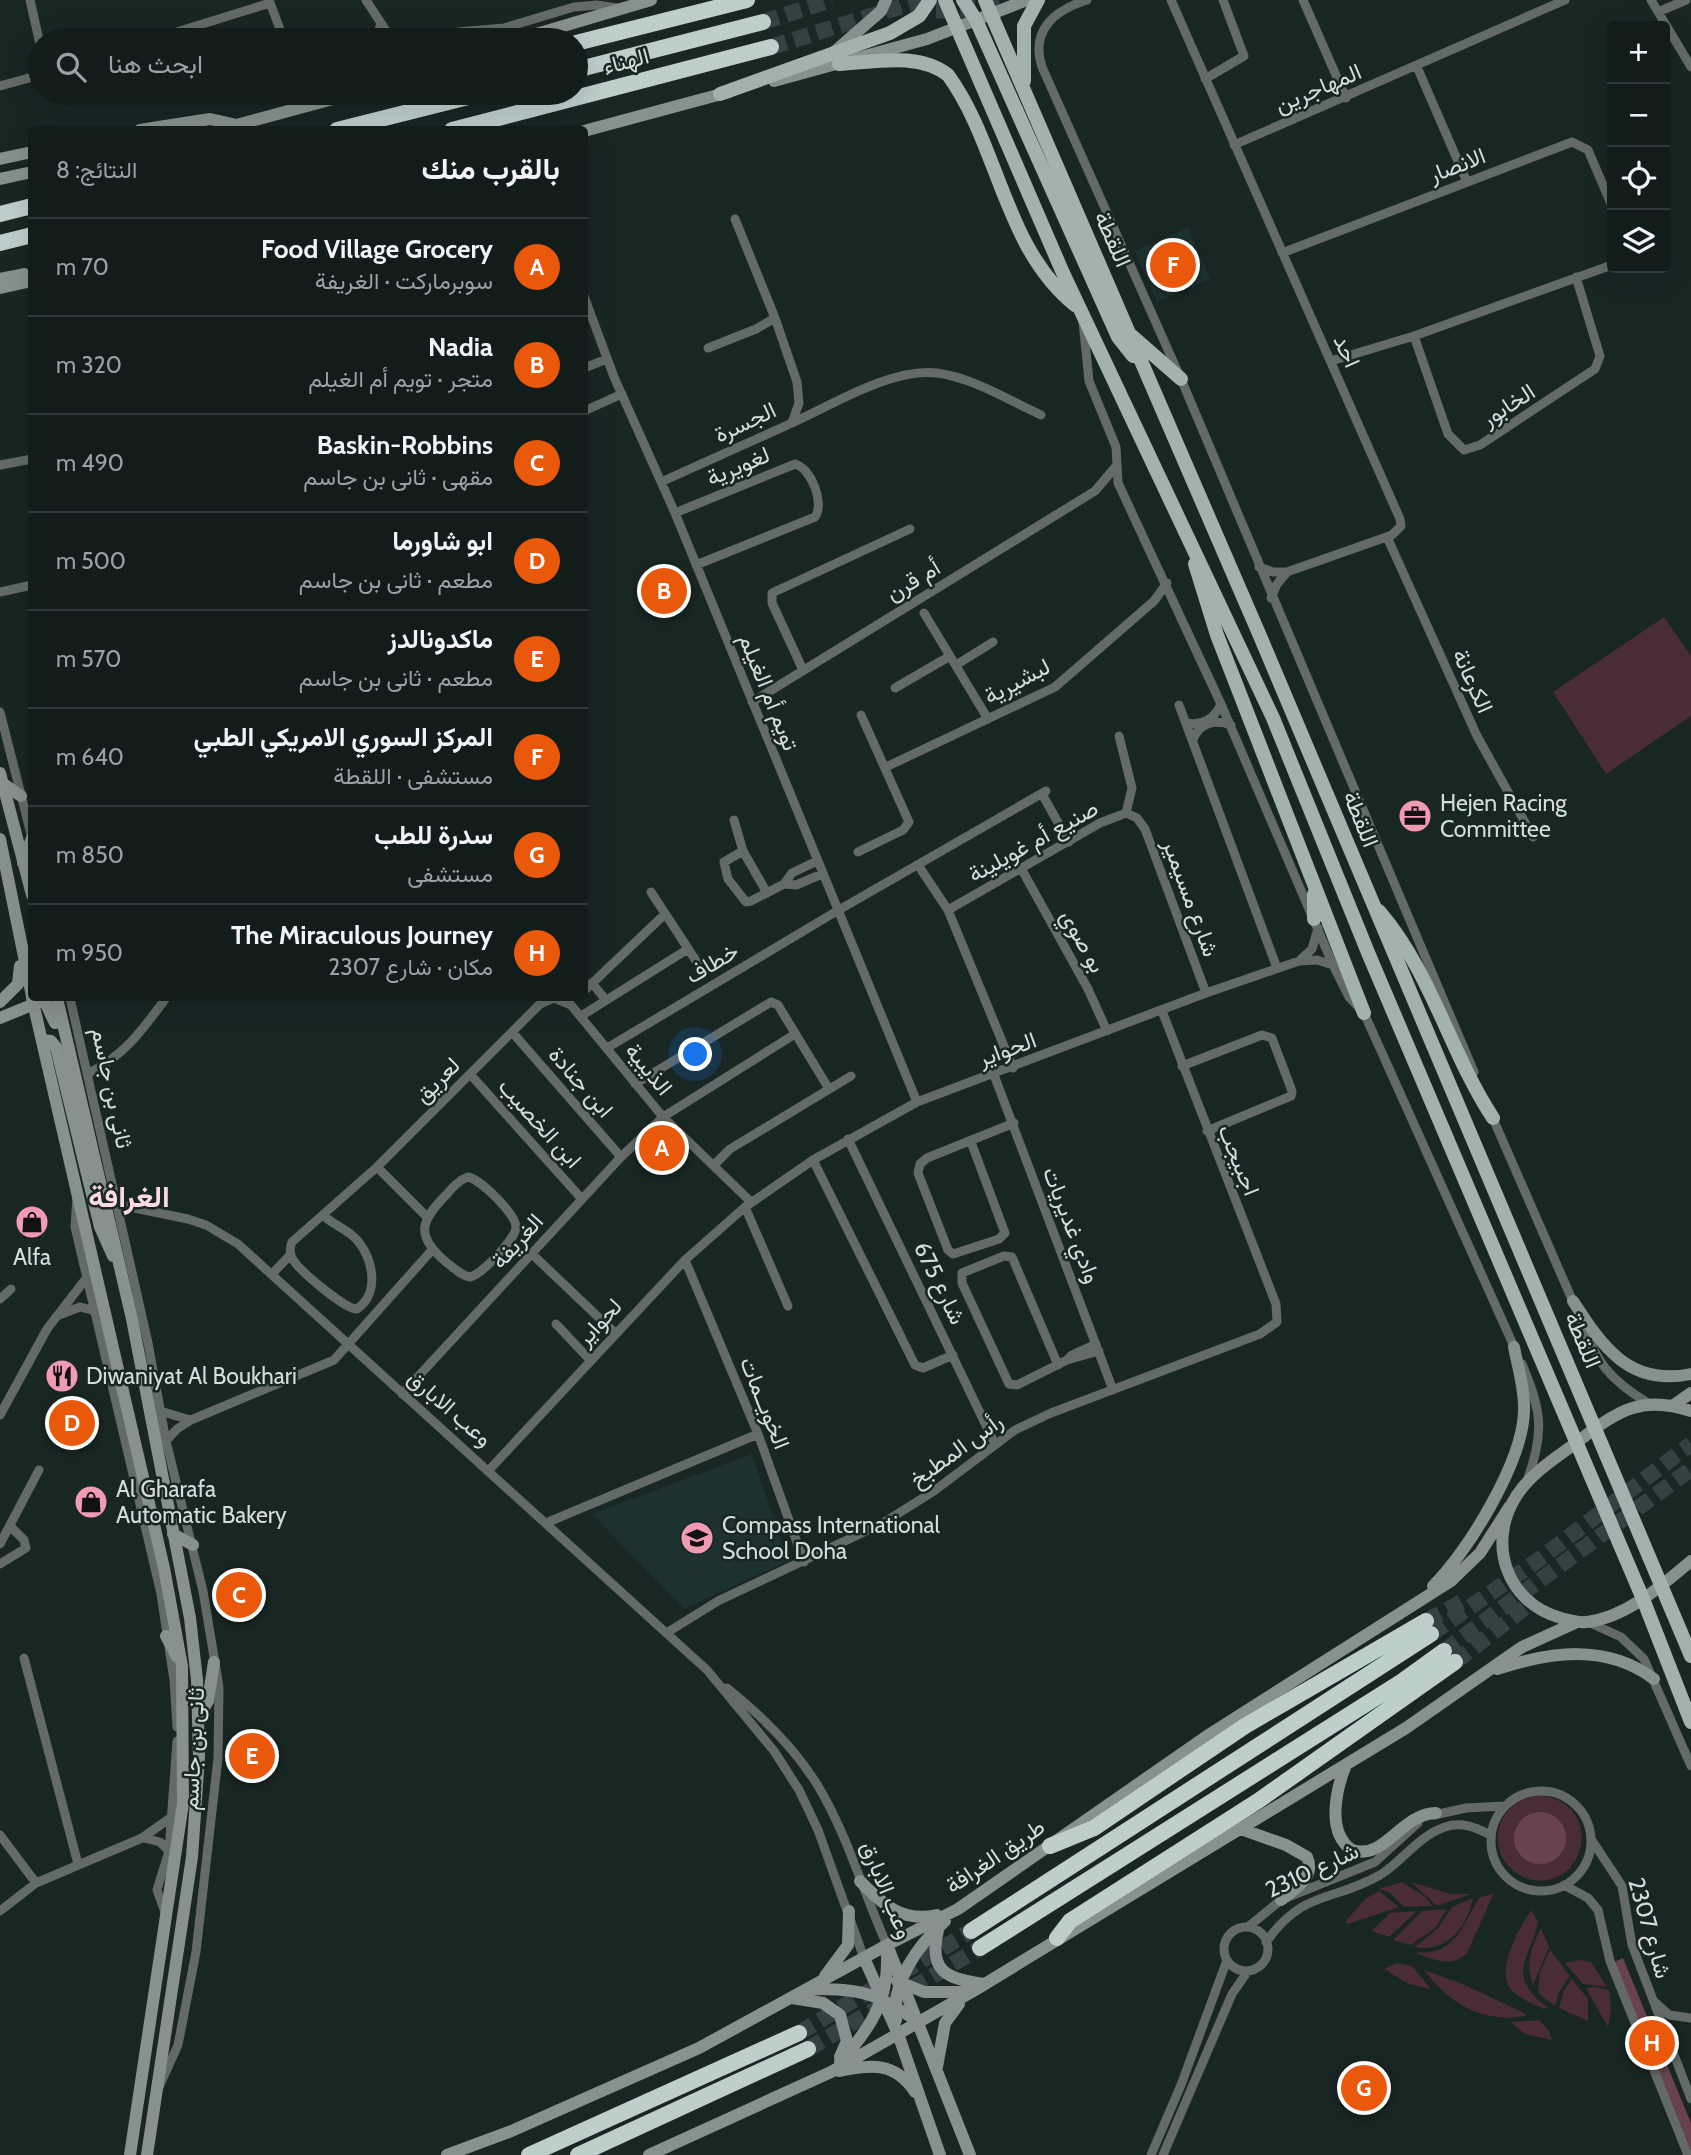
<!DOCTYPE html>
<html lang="ar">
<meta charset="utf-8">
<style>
body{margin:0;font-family:Cabin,Vazirmatn,sans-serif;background:#1b2524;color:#f1f3f6;direction:rtl}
.controls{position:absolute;right:21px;top:21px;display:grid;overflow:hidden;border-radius:7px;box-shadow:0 7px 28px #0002}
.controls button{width:63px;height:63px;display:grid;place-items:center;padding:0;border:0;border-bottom:2px solid #313a3a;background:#121c1b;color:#f1f3f6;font:35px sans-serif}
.you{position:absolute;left:696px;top:1055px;width:24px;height:24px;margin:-18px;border:5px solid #fff;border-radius:50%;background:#1a73e8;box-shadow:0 0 0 10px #1a73e833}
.badge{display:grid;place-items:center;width:46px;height:46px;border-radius:50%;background:#ea580c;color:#fff;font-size:23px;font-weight:700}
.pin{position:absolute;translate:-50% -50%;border:4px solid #fff;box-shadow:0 2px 7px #0006}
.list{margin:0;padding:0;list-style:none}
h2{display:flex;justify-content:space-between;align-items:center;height:91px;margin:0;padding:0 28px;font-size:30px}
h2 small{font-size:23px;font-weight:400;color:#9ca1a3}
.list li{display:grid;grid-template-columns:46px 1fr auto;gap:21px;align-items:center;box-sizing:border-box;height:98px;padding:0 28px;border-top:2px solid #313a3a}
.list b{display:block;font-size:26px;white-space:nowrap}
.list p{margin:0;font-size:23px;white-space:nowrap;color:#9ca1a3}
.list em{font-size:23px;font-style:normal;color:#9ca1a3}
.icon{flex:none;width:38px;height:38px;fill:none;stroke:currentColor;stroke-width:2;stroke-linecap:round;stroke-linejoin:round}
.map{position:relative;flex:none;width:1691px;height:2155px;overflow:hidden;direction:ltr}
.search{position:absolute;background:#121c1b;box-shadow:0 7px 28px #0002;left:28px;top:28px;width:560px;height:77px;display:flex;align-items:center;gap:18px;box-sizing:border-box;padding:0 24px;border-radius:38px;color:#9ca1a3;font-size:26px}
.panel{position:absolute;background:#121c1b;box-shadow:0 7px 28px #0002;left:28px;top:126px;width:560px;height:875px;border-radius:7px;direction:rtl}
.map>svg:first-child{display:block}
.built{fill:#1d3230}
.green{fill:#492c34;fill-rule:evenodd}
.water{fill:#68434e}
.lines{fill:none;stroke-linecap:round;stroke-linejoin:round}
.highway-tunnel{stroke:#344140;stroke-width:16;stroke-dasharray:16 8;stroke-linecap:butt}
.street{stroke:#636a68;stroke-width:9}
.secondary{stroke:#879290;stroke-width:12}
.primary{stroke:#a3b2af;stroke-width:14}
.highway{stroke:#bdcecb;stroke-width:16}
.labels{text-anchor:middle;stroke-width:5;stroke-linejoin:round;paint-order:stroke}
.street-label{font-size:23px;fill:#d5dddc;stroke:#182624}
.poi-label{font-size:23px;fill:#d5dddc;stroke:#182624;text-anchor:start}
.district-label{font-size:30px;font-weight:bold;fill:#fddae3;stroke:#182624}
</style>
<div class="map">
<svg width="1691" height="2155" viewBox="0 0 1691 2155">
<rect width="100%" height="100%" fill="#182624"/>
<path class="built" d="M1188,228L1210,279L1157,302L1135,251Z
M752,1454L788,1561L684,1609L592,1514Z"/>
<path class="green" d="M1664,617L1691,656V716L1606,774L1553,692Z
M1536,1795C1607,1799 1588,1894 1528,1879C1517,1875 1506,1866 1501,1855C1490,1825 1508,1802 1536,1795ZM1535,1812L1550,1814L1565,1830L1539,1864L1519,1854L1514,1840L1517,1825Z
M1402,1882L1426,1897L1432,1906L1404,1907L1389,1892L1379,1889Z
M1411,1882L1451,1894H1471L1437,1906Z
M1379,1891L1399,1907L1348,1924L1345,1922L1365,1899Z
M1494,1893L1467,1953C1452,1968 1435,1960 1418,1954L1417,1952C1455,1956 1463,1925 1479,1898Z
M1473,1898C1468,1926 1446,1954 1415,1947L1438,1928L1452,1907Z
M1447,1909L1435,1928L1411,1945L1393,1940L1422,1911Z
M1531,1910L1538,1921C1532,1958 1503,1974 1548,2008L1543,2009C1533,2004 1517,1998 1510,1988C1496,1967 1520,1928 1531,1910Z
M1417,1911L1389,1937L1372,1931L1390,1913Z
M1541,1928L1549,1947L1533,1985C1525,1963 1531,1948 1541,1928Z
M1550,1950L1570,1976L1559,1992L1555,2006L1538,1993L1540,1972Z
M1580,1960L1591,1962L1607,1987L1583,1984L1565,1963Z
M1397,1963L1412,1966L1431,1989L1409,1984L1384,1969Z
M1424,1970L1465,1985L1528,2015C1485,2025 1449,2004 1424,1970Z
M1572,1979L1588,1999V2021L1559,2008L1564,1990Z
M1595,1987L1609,1990L1611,2010L1608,2027L1586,1988Z
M1539,2020L1549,2031L1552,2040L1525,2034L1510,2022Z"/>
<path class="water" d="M1514 1838a26 26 0 1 1 52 0a26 26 0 1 1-52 0Z
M1623,1958L1691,2123V2150L1614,1962Z"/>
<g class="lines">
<path class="highway-tunnel" d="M912,9L951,11L1001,5
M763,22L832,0
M771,47L922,0
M1426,1621L1464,1601
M1431,1634L1537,1561L1691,1444
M1444,1651L1691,1469
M1455,1662L1532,1602
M901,1973L971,1931
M799,2033L876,1987
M808,2049L980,1948"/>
<path class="street" d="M30,0L40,44
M269,0L284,40
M366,0L392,40
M1087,0C1055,10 1030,30 1042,67L1181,379L1474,1072
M1171,0L1400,519L1401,526L1392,535L1287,572H1273L1259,567
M1303,0L1346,98
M1651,0L1691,67
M1658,12L1686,0
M151,40L270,3
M377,40L380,26
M428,40L458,32L504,28L574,7L597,5L617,8
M1417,67L1467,182
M1205,79L1244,56L1223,0
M0,86L40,75
M1234,145L1565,0
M1282,253L1572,142L1588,150L1612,206
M584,296L614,377L675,513L917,1102
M1083,322L1089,381L1116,447L1118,483L1221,704L1333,965L1349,997L1364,1013L1516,1351
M1414,336L1448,434L1464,450L1480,445L1595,369L1600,356L1576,277
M708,348L756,329L775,318
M1331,361L1414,336L1612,265
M584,368L607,359
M584,411L622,394
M792,423C832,405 893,367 937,373C974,378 1008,400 1041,415
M0,465L32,459
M661,482L792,423L799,403L797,382L775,318L735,219
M675,513L795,464C811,468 825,503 815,517L696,565
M1387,537L1477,736L1533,837
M0,592L32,585
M1271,598L1277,584L1287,572
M924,613L988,719
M956,665L993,642
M803,670L772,603V593L910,529
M895,688L950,656
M752,702L1095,491L1117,465
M1179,705L1277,968
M0,712L32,838
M1187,723C1203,726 1215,718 1221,704
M1119,736L1132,788L1126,813
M1193,740C1199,723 1215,719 1231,725
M886,767L1055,687L1154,601L1167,583
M1042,794L1069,842
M734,820L743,851
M858,852L903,830L909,822L861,715
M918,865L948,910L1013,1068
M1022,870L1088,989L1107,1031
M784,884L792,873L817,861
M651,892L702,970
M767,893L743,851L724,862L728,879L746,902L751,901L784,884L796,885L822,874
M948,910L1100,823L1126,813L1137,818L1145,829L1206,993
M1300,960L1312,949L1318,928
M592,983L605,999
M584,991L665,914
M70,998L148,1343L166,1441L203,1591L219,1687L218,1758L196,1952L178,2045L159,2087
M581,1016L688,949
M512,1032L621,1157
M607,1048L837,911L1046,791
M1182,1066L1262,1035L1272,1038L1292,1091L1291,1096L1207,1131
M89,1073C125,1055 143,1029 166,998
M470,1074L581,1198
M994,1075L1113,1390
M635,1084L771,1002L778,1005L829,1089
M1491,1114L1574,1304
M848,1139L995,1444
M971,1142L1005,1233L999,1239L953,1254L948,1250L918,1173L920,1164L927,1158L1014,1123
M813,1160L915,1365L923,1368L953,1355
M714,1165L730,1149L851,1076
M377,1167L427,1217
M468,1177C480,1179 516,1214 516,1227C516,1239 481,1275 470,1277C460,1275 454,1268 446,1262C415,1236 420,1221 447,1194C453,1187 459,1180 468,1177Z
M77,1196L75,1227L161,1594L174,1680L177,1727
M115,1204L188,1219L206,1225L238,1244L707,1670L774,1751L799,1790L818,1830L864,1958
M745,1207L788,1306
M323,1215C332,1224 344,1228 354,1237C373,1255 381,1293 357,1309C346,1310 298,1270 292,1258C289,1252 290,1247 292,1242L377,1167L540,1004L554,998L571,1005L663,1117L751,1202
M532,1254L615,1333
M685,1260L758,1434L804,1562
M272,1274L290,1255
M0,1299L11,1289
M59,1315L80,1307L96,1311
M1580,1320C1598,1363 1608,1379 1648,1403
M556,1324L590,1360
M1067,1360L1072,1355L1096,1344
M1522,1364C1541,1410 1545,1430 1528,1478
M1058,1365L1012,1257L1004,1256L962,1273V1283L1009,1384L1017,1385L1067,1360L1099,1351
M402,1394L621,1157L663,1117L795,1034
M160,1411L190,1420
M0,1415L47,1329L88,1276
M166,1441L177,1429L191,1420L334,1360L432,1250
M489,1470L685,1260L745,1207L813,1160L917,1102L1206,993L1299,961L1317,960L1333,965
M546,1523L758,1434
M0,1544L39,1470
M0,1564L26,1548L24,1540L10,1526
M1588,1622L1621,1637L1644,1659L1691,1766
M668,1632L718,1601L883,1523L934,1491L1015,1430L1051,1413L1260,1334L1277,1322L1276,1304L1162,1011
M24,1658L78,1864
M727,1688C762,1716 795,1748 818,1786C848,1836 863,1892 887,1945
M1491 1841a50 50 0 1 1 100 0a50 50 0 1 1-100 0Z
M1434,1815L1466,1808L1504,1806
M0,1835L36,1883
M144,1838L160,1842L169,1851
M1591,1839L1622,1886L1632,1945L1691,2099
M1564,1885L1588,1898L1598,1910L1610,1961L1688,2155
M0,1911L36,1883L142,1838L173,1816
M166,1915L157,1890L169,1851L177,1741
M1248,1927L1281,1900L1375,1862L1418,1823
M1224 1949a22 22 0 1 1 44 0a22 22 0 1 1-44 0Z
M1266,1942C1304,1889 1331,1903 1380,1875C1403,1861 1418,1836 1445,1827C1462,1821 1476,1828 1491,1835
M1656,2003L1669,2015L1691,2018
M1151,2155L1181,2085L1227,1960
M1163,2155L1232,1994L1248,1971"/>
<path class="secondary" d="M516,40L651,0
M833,53L881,11L886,0
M774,81L927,39L1027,0
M140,130L210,119L237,125
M218,130L355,93
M584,131L729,92
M0,159L32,152
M0,179L32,172
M0,279L24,274
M0,288L32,281
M0,773L32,895
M2,783L21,796
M0,839L32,996
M23,863L32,838
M32,998L164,1568L182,1666L183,1803L130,2155
M43,998L55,1023
M57,998L132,1319L190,1618L197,1680L199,1756L192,1857L147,2155
M0,1002L18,984L20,966
M0,1018L39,1002
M42,1040L51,1041L56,1047L100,1227L113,1256
M1573,1301C1602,1346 1629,1387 1691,1374
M1674,1405L1691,1393
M1691,1411C1644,1395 1617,1410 1580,1440C1559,1456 1532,1472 1517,1495C1486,1542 1506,1603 1561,1618C1569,1620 1578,1623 1587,1622C1627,1617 1661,1586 1691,1561
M173,1534L193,1545
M1433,1586C1468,1552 1523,1461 1524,1411C1525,1390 1518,1368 1514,1347
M166,1636L177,1657
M1497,1669C1550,1652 1606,1643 1654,1679
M199,1716L208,1701L214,1662
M1346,1765C1336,1789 1326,1833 1352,1850C1385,1861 1400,1814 1436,1813
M1241,1829L1286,1845L1307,1857C1316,1878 1295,1888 1281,1900
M860,1881C883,1905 903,1923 937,1915
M938,1930C928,1972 947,1979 984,1984
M887,1945L970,2155
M864,1958L898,2034L940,2155
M825,1976L848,1945L849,1911
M897,1981L924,1992H968
M809,1989C864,1989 873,1992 919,2022
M792,1998L823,2003L840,2015L847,2041L840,2057
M896,2020C891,1982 918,1945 945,1921
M840,2062C870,2029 889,2000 887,1954
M937,2067L945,2023L959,2004
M839,2071C871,2065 895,2061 915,2092
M447,2155L509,2132L699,2048L887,1945L958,1909L1210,1734L1451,1581L1480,1553L1510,1506
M649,2155L831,2072L975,1990L1406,1728L1522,1647L1577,1622"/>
<path class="primary" d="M945,0L1063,273L1273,718L1369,955L1643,1599L1691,1722
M963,0L976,20L1118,337L1133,356
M985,0L1260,636L1691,1656
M839,64C875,62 918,52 948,75C999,145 1004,248 1075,305
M1024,81V26L1038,0
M720,94L890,33L919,16L930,0
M1132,336L1181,379
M1195,564L1217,635L1364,1013
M1314,894V919
M1379,911C1431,971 1450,1053 1493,1118"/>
<path class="highway" d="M576,43L747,0
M576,70L763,22
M337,130L484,93
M452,130L771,47
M0,214L32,206
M0,243L32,235
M1050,1846L1094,1828L1245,1726L1426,1621
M971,1931L1431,1634
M1057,1938L1070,1921L1258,1801L1455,1662
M980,1948L1401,1682L1444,1651
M529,2155L799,2033
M578,2155L808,2049"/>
</g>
<defs>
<symbol id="office-disc" viewBox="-11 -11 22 22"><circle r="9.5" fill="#f09ab4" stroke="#182624"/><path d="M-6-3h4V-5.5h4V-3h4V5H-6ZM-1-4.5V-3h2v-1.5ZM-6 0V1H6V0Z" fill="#111"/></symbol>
<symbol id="shop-disc" viewBox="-11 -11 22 22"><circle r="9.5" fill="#f09ab4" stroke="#182624"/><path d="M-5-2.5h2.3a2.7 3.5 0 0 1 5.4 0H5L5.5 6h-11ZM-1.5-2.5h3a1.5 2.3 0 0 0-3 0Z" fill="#111"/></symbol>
<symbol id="restaurant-disc" viewBox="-11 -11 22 22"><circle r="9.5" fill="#f09ab4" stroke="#182624"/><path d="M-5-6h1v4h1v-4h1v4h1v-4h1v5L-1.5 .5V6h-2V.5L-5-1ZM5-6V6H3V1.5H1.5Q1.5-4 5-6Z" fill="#111"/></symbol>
<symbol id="school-disc" viewBox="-11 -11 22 22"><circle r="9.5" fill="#f09ab4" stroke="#182624"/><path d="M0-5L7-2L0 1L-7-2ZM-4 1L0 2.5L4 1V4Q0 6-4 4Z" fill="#111"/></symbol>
</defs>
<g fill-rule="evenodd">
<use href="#office-disc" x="1396" y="797" width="38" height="38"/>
<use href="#shop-disc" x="13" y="1203" width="38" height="38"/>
<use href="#restaurant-disc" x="43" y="1357" width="38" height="38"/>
<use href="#shop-disc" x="72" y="1483" width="38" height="38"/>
<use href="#school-disc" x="678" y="1519" width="38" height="38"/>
</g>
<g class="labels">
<g class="street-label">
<text transform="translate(626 61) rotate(-15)" y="8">الهناء</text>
<text transform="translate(1318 88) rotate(-23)" y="8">المهاجرين</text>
<text transform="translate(1457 165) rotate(-21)" y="8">الانصار</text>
<text transform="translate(1113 239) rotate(66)" y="8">اللقطة</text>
<text transform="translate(1347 351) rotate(66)" y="8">احد</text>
<text transform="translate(1508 405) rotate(-33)" y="8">الخابور</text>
<text transform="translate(745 422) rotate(-25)" y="8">الجسرة</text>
<text transform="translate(738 466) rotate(-23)" y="8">لغويرية</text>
<text transform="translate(913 580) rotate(-31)" y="8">أم قرن</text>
<text transform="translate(1017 681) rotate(-28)" y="8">لبشيرية</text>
<text transform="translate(1473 681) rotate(66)" y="8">الكرعانة</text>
<text transform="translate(769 692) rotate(68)" y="8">تويم أم الغيلم</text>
<text transform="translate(1361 819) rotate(68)" y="8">اللقطة</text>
<text transform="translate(1033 841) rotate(-29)" y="8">صنيع أم غويلينة</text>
<text transform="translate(1191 898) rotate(70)" y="8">شارع مسيمير</text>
<text transform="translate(1083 941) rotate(61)" y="8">بو صوي</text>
<text transform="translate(712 963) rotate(-31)" y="8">خطاف</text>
<text transform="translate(1007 1049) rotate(-20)" y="8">الحواير</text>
<text transform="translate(649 1069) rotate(51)" y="8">الذيبية</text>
<text transform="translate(437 1080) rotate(-45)" y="8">لعريق</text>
<text transform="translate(581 1082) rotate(49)" y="8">ابن جنادة</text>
<text transform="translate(112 1088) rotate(78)" y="8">ثانى بن جاسم</text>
<text transform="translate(540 1123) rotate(48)" y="8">ابن الخصيب</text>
<text transform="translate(1239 1160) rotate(68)" y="8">اجبيجب</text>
<text transform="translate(1072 1225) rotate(69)" y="8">وادي غديريات</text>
<text transform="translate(517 1241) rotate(-48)" y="8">الغريفة</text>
<text transform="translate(940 1283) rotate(64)" y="8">شارع 675</text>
<text transform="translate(599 1322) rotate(-47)" y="8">لحواير</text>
<text transform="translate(1583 1340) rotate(67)" y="8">اللقطة</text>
<text transform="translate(765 1403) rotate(68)" y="8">الخويــمات</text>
<text transform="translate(450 1408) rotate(41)" y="8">وعب الابارق</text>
<text transform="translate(956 1450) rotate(-36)" y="8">رأس المطبخ</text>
<text transform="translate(193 1749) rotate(-87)" y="8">ثانى بن جاسم</text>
<text transform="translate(995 1856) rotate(-34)" y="8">طريق الغرافة</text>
<text transform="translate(1312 1870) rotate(-25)" y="8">شارع 2310</text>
<text transform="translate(887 1890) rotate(68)" y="8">وعب الابارق</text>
<text transform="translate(1650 1928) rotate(74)" y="8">شارع 2307</text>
</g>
<g class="poi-label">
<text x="1440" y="811">Hejen Racing<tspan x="1440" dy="26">Committee</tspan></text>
<text x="32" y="1265" text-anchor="middle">Alfa</text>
<text x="86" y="1384">Diwaniyat Al Boukhari</text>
<text x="116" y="1497">Al Gharafa<tspan x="116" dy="26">Automatic Bakery</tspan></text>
<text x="722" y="1533">Compass International<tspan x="722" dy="26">School Doha</tspan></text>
</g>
<g class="district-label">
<text x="129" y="1207">الغرافة</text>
</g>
</g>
</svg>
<div class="controls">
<button>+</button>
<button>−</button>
<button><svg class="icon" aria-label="locate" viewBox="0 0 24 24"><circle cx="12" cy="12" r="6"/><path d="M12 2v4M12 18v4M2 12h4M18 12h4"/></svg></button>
<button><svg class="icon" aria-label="layers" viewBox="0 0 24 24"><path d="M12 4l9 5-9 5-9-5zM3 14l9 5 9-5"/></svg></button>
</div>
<div class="you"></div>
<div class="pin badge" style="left:662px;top:1148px">A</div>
<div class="pin badge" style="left:664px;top:591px">B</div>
<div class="pin badge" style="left:239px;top:1595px">C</div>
<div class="pin badge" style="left:72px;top:1423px">D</div>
<div class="pin badge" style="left:252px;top:1756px">E</div>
<div class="pin badge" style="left:1173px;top:265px">F</div>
<div class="pin badge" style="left:1364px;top:2088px">G</div>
<div class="pin badge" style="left:1652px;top:2043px">H</div>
<div class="search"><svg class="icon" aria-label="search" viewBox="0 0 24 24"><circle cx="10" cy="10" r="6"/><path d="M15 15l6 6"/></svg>ابحث هنا</div>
<section class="panel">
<h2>بالقرب منك<small>النتائج: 8</small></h2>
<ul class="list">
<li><span class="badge">A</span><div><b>Food Village Grocery</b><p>سوبرماركت · الغريفة</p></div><em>70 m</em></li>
<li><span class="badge">B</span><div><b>Nadia</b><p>متجر · تويم أم الغيلم</p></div><em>320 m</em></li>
<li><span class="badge">C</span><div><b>Baskin-Robbins</b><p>مقهى · ثانى بن جاسم</p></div><em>490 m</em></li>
<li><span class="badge">D</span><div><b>ابو شاورما</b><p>مطعم · ثانى بن جاسم</p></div><em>500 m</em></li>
<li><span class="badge">E</span><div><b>ماكدونالدز</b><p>مطعم · ثانى بن جاسم</p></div><em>570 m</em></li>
<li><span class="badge">F</span><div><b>المركز السوري الامريكي الطبي</b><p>مستشفى · اللقطة</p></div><em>640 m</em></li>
<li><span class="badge">G</span><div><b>سدرة للطب</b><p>مستشفى</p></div><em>850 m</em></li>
<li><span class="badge">H</span><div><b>The Miraculous Journey</b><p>مكان · شارع 2307</p></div><em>950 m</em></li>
</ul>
</section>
</div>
